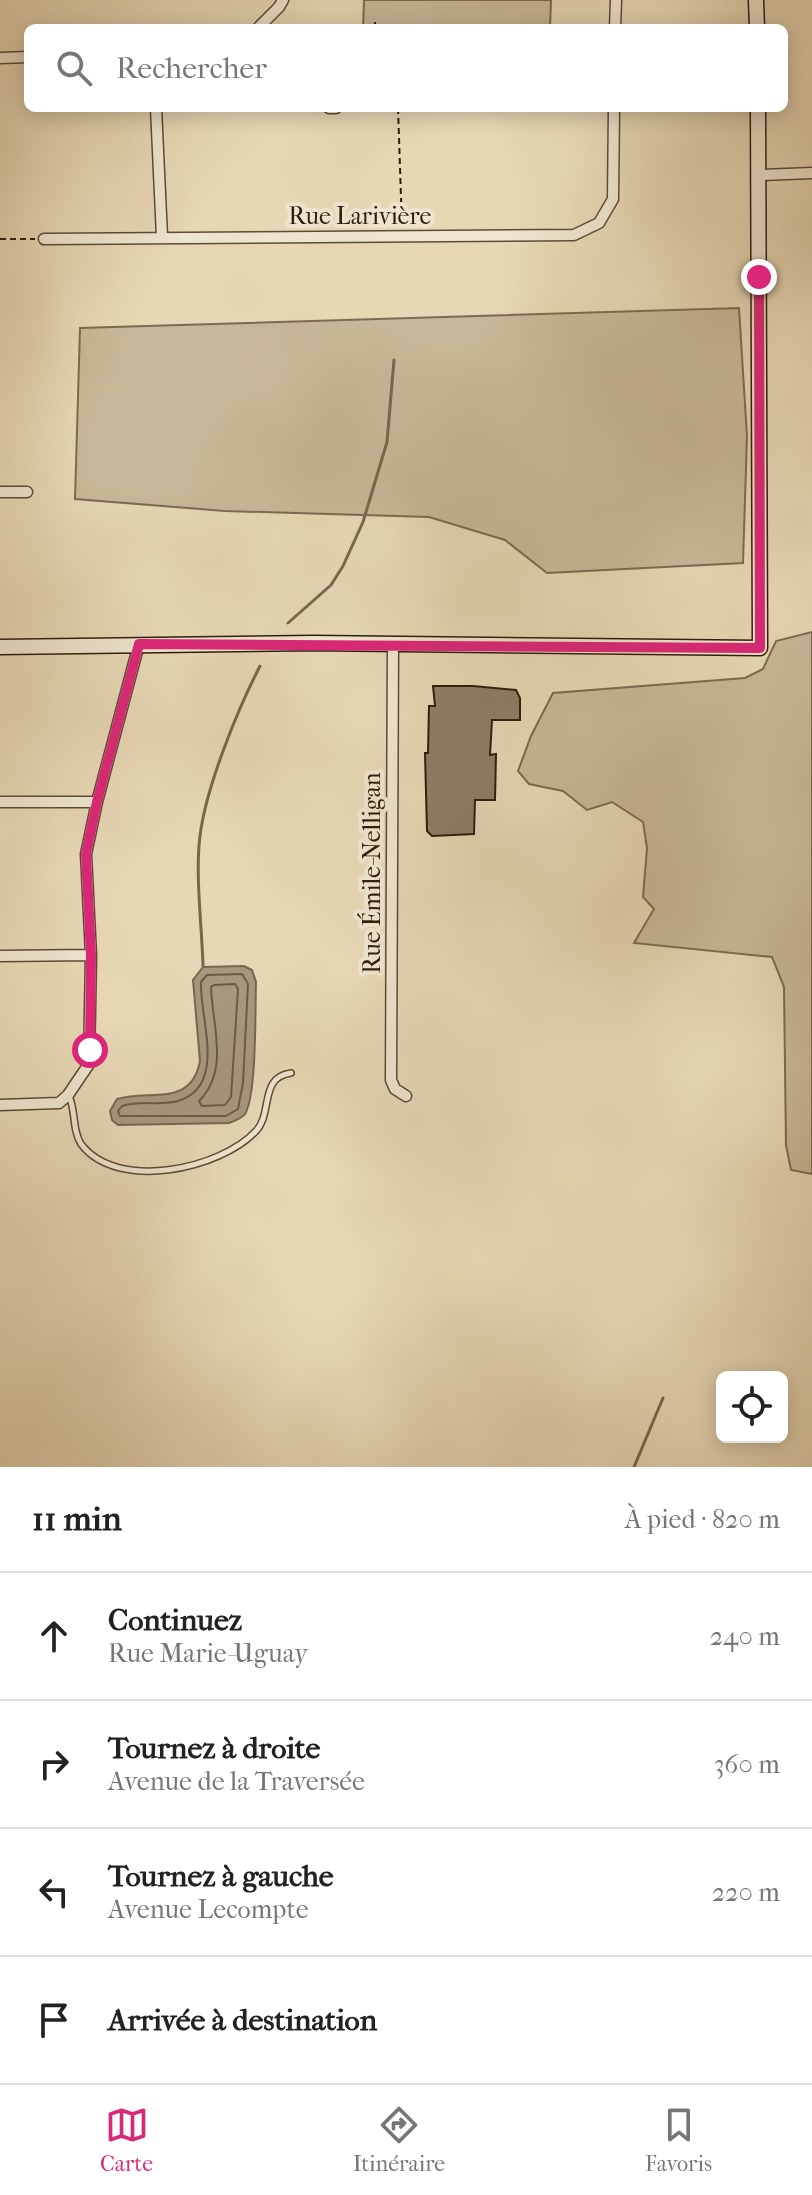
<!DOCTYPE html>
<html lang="fr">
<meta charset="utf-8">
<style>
body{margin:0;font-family:"IM FELL French Canon",serif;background:#f6f6f6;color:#222}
.controls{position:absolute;right:24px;bottom:24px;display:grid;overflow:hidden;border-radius:12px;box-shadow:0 4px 20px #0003}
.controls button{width:72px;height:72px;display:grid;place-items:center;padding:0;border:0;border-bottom:2px solid #e0e0e0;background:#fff;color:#222;font:40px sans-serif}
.stop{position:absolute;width:24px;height:24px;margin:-18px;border:6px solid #db2777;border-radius:50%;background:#fff}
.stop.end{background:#db2777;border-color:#fff;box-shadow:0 2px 8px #0008}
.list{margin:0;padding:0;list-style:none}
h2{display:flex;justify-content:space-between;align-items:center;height:104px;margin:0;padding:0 32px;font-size:34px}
h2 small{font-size:26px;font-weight:400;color:#767676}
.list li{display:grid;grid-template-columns:52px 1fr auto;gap:24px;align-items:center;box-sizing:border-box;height:128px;padding:0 32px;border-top:2px solid #e0e0e0}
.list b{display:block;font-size:30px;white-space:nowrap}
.list p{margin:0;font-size:26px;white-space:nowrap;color:#767676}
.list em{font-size:26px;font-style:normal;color:#767676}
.icon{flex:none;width:44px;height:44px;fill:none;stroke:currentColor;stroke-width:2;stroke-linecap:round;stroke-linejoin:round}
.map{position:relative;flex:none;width:812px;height:1467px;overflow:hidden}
.search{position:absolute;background:#fff;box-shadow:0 4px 20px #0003;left:24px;right:24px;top:24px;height:88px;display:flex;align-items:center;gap:20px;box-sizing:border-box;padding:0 28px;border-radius:12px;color:#767676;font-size:30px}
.sheet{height:616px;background:#fff}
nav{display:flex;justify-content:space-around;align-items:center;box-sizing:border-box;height:112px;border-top:2px solid #e0e0e0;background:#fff;font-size:22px;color:#767676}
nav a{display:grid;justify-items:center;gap:4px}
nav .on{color:#db2777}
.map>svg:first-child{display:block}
.green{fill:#c8b798;stroke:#7c6a52;stroke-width:2}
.water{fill:#a8977c;stroke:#78664f;stroke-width:2}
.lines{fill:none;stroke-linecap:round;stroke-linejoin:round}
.shore{stroke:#6c5a44;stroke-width:2}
.stream{stroke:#78664f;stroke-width:3}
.building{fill:#8f7d64;stroke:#2f1c0c;stroke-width:2}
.lane-casing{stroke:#5d4b36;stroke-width:8}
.street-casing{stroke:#5d4b36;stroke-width:13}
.secondary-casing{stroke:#2f1c0c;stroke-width:17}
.path{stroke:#2f1c0c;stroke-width:2;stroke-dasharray:6 4;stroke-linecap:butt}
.lane{stroke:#efe5cf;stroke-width:5}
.street{stroke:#efe5cf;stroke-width:10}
.secondary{stroke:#efe5cf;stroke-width:14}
.route{stroke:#db2777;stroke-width:10}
.labels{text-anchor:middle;stroke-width:8;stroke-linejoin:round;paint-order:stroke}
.street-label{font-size:24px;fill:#2f1c0c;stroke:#efe5cf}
</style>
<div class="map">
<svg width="812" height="1467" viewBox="0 0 812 1467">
<rect width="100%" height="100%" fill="#e7d7b5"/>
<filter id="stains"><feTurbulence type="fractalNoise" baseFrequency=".0025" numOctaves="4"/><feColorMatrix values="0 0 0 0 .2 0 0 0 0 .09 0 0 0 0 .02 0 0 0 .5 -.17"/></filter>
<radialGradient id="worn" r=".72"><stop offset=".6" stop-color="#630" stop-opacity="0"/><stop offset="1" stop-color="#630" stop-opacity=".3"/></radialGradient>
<path class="green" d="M364,0H551L550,28H363Z
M739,308L747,436L743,563L547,573L505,540L429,517L225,511L75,499L80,328Z
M812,632V1174L791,1170L786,1145L784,987L772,957L634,943L654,909L643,897L647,848L643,822L612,802L587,810L563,791L529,784L518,771L531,736L553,693L745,678L763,669L776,641Z"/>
<path class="water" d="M203,967L244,966L252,970L256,982C255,1009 257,1094 245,1114C241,1119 235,1121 229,1123L118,1125L112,1120L110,1111L117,1099C150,1089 191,1108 200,1061L193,980Z"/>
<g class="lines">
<path class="shore" d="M242,974L248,984L243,1083L238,1109L226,1116H120L118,1111L122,1106C140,1100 160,1106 178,1101C228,1086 199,1017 201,982L207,975Z
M235,984L238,989L231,1097L225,1105L202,1106L199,1101C230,1070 212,1025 211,987L214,985Z"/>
<path class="stream" d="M288,623L331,585L343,566L363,522L387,442L394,360
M203,966C202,927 195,874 200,836C206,787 237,711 260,666
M634,1467L663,1398"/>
</g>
<path class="building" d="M433,686H473L516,690L520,698V720H492L490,755L496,754L495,800H475L474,834L432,836L427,831L425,753H428L429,706H435Z"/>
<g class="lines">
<defs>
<path id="lane" d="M69,1096C76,1111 72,1130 81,1144C117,1192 221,1169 256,1131C273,1113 259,1077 291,1073"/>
<path id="street" d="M258,28L279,7L283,0
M615,28L616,0
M0,58L28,57
M156,108L162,237
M329,108H336
M759,175L812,173
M44,239L574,235L599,223L613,199L614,108
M0,492H27
M393,644L391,1080L395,1089L406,1096
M0,802H97
M0,956L91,955
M0,1105L59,1103L68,1095L89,1064L91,955L86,854L97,802L139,644"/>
<path id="secondary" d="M756,0L757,28
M0,647L313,643L760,648L758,108"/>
</defs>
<use href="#lane" class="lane-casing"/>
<use href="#street" class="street-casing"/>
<use href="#secondary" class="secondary-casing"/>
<path class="path" d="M375,28V18
M398,108L402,227
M0,239H35"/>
<use href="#lane" class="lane"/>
<use href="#street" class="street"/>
<use href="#secondary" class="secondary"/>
</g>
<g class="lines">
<path class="route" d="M90,1050L91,955L86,854L97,802L139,644L760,648L759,277"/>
</g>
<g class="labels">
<g class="street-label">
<text x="360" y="224">Rue Larivière</text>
<text transform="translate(372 873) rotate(-90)" y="8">Rue Émile-Nelligan</text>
</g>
</g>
<rect width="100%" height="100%" filter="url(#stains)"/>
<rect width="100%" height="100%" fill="url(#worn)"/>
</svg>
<div class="controls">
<button><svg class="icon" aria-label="locate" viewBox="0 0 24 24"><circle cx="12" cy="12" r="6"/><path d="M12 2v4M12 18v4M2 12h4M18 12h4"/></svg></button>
</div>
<div class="stop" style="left:90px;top:1050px"></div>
<div class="stop end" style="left:759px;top:277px"></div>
<div class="search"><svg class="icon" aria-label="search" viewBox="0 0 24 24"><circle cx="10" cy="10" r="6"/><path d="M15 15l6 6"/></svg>Rechercher</div>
</div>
<section class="sheet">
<h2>11 min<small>À pied · 820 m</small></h2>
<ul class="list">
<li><svg class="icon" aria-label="ahead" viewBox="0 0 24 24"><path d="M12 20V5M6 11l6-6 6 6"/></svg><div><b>Continuez</b><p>Rue Marie-Uguay</p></div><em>240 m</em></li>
<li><svg class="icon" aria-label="right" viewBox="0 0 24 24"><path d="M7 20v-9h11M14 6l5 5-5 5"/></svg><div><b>Tournez à droite</b><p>Avenue de la Traversée</p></div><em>360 m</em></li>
<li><svg class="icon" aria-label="left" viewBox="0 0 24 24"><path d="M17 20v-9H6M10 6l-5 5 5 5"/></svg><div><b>Tournez à gauche</b><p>Avenue Lecompte</p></div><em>220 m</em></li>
<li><svg class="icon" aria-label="arrive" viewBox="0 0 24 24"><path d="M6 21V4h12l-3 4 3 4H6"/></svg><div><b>Arrivée à destination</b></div></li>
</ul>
</section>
<nav>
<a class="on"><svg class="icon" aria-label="map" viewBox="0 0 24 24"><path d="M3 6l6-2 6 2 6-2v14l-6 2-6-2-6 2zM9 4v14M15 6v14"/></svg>Carte</a>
<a><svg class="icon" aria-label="directions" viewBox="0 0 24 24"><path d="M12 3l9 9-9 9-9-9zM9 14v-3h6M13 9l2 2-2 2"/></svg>Itinéraire</a>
<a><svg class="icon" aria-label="saved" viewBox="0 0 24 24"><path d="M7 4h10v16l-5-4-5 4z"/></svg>Favoris</a>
</nav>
